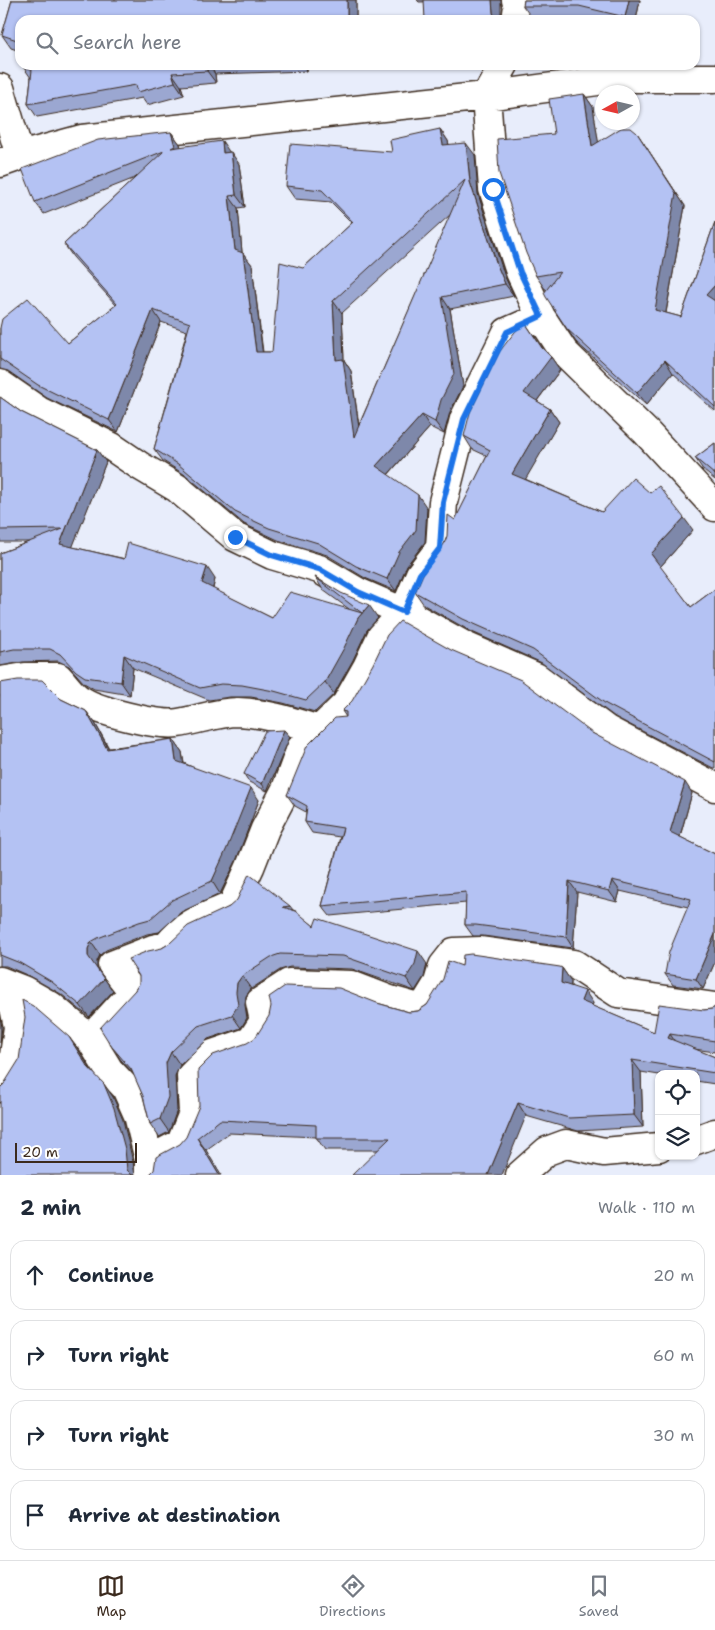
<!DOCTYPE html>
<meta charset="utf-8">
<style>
body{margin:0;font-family:"Shantell Sans",sans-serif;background:#f6f6f7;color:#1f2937}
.controls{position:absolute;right:15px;bottom:15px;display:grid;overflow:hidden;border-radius:10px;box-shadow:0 1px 4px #0004}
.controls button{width:45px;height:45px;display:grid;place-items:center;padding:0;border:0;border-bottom:1px solid #e0e1e3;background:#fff;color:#1f2937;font:25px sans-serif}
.compass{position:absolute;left:595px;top:85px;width:45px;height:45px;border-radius:50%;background:#fff;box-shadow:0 1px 4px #0004;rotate:262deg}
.scale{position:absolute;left:15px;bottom:12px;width:122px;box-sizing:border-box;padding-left:5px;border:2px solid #3b2a1e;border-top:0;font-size:14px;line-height:18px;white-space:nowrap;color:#3b2a1e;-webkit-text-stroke:4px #fff;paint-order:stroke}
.stop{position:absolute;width:15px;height:15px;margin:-11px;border:4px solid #1a73e8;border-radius:50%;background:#fff}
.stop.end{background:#1a73e8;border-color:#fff;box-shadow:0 1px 5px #0008}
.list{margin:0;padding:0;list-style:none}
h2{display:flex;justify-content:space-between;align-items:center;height:65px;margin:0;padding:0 20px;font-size:21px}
h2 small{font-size:16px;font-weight:400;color:#747a83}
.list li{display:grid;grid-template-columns:32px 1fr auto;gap:15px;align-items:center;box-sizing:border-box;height:70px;margin:0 10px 10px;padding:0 10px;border:1px solid #e0e1e3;border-radius:15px}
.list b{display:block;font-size:19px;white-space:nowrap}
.list em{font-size:16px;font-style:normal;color:#747a83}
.icon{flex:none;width:28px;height:28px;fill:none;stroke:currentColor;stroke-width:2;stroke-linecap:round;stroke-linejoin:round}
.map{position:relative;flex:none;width:715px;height:1175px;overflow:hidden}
.search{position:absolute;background:#fff;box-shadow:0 1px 4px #0004;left:15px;right:15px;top:15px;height:55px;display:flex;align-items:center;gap:12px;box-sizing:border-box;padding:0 18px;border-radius:15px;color:#747a83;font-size:19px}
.sheet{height:385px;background:#fff}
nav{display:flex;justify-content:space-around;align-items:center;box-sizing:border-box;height:70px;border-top:1px solid #e0e1e3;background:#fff;font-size:14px;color:#747a83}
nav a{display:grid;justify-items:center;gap:2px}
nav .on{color:#3b2a1e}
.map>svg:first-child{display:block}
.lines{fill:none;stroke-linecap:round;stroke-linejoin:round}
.street-casing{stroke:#3b2a1e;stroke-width:31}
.street{stroke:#fff;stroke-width:28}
.wall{fill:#9ba7d1;stroke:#3b2a1e;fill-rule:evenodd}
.shaded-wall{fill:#7e88aa;stroke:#3b2a1e}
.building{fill:#b4c2f3;stroke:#3b2a1e;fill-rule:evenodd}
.route{stroke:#1a73e8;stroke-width:6}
</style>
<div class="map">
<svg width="715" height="1175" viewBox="0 0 715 1175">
<rect width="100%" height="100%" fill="#e8edfb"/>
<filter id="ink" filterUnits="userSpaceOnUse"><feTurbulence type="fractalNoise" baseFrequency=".02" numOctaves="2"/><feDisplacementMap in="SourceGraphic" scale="10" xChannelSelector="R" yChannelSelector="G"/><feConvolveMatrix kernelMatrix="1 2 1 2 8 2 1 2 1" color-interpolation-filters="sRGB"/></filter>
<g filter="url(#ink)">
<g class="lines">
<defs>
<path id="street" d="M516,0L518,6L516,20
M504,65L486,96L493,189L520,272L541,317L564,352L646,432L715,507
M0,88L20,156
M0,163L20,156L82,139L486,96L620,78H715
M0,384L39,411L112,447L140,466L177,488L235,537L272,555L319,569L358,592L404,612L465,646L536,677L607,730L715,787
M0,681L25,677H58C65,684 71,694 79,699C96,711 158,726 178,723C198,720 218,712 238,712C266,713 293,722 319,730
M0,981L23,990L51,1006L90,1039L109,1070L126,1088L138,1115L149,1160V1175
M0,986L14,1007L18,1027L12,1070L0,1088
M90,1039L133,992L112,965L153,949L167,946C187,921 203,918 232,906L250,867L265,829L286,789L301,748L346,704L367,667L381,637L404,612L420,574L440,548L443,502L464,419L507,332L541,317
M696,1140L715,1133
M149,1160L181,1143L193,1113L191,1076L213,1054L251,1041L264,1021L260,1002L289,983L351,985L390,1000L422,1009L438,983L443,966L454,952L481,951L574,964L618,993L715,1007
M520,1175L547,1151L566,1144L604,1152L659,1147"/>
</defs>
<use href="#street" class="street-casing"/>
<use href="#street" class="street"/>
</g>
<path class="wall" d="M12,0H356V20H20V51L11,48L2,35Z
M417,0H501L419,2Z
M524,0H640L636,20H593L588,19L532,18L523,6Z
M24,65H307V71L215,74L216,83L181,86L184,95L147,105L142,98L37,117L28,104L31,78L24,68Z
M584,94L593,107L598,142L637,133L685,206L666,313L681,317L715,222V411L673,373L646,405L576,342L567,329L546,289H545L536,276L554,134Z
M440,129L448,141L449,145L475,155L478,194L505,277L514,296L450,309L463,386L450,412L444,434L430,427L388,475L427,508L425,542L407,565L396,591L365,578L327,555L278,540L244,524L187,476L163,461L154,449L187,331L161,322L118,432L47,398L8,371L0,369V328L68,343L116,305L73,257L64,244L135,178L44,214L35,202L171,132L180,144L181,147L230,152L239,164L245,207L238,208L242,252L252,265L263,352H272L303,268L352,223L331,202L295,199L286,186L392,152ZM451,214L359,425L351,371L344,360L342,313Z
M544,350L551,357L560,370L537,401L550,409L559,422L525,479L602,512L693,530L660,567L691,607L715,589V769L615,717L542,663L472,632L424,605L415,592L444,544L487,456L472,449L464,436Z
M0,397L21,412L97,450L106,462L72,547L215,579L213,589L272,618L349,609L323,590L315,577L378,618L367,630L353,660L334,694L315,712L283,703L251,697H230L209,700L133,668L130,695L94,689L84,683L69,666L58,661L23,662L0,666V553L29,542H0Z
M715,443V480L704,471L695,458Z
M0,683L61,699L86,711L95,723L109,748L173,739L182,752L184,763L259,800L236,861L220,894L181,912L159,932L147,934L106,950L100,955L97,961V968L113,991L89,1017L61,994L29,976L6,966H0Z
M342,711L592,733L692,793L680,837L715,854V962L703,989L673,985L665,974L688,907L620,891L617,902L577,892L573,948L483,936H473L465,925L466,903L330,916L322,906L340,837L312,833L305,822L306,812L295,806L287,795L346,717Z
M284,730L290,737L267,791L249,782L244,774Z
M290,906L293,910L314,926L427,964L424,977L415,991L352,969L290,967L280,970L251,989L246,996L245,1005L247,1018L241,1028L208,1039L180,1065L175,1076L177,1110L169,1132L159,1137L150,1124L143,1096L134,1074L121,1060L112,1047L135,990L162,948L229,907Z
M462,966L562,968L571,981V986L593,1003L592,1006L654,1032L704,1010L712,1009L715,1007V1052L694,1049L715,1057V1084L696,1081V1074H659V1075L641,1072L643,1127L578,1131L526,1116L377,1150H325L316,1137L229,1133L206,1150L180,1144L377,1003L409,1012L418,1011L427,1005Z"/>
<path class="shaded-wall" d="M347,0H356V20H347Z
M492,0H501V20H497L493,13Z
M629,0H640L636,20H628L625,17Z
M207,65H209L215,74L216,83L207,71Z
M303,65H307V71Z
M172,73L181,86L184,95L175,82Z
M584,94L593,107L601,159L592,146Z
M440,129L448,141L452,157L443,145Z
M171,132L180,144L184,159L175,146Z
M637,133L685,206L664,323L655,310Z
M222,141L230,153H223Z
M466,143L475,155L478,194L505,277L514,296L505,284L497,265L470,182Z
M231,152L239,164L245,207L236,195Z
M229,196L238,208L243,263L235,250Z
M243,253L252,265L264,365L256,352Z
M715,285V307L706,295Z
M442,297L450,309L463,386L450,412L444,434L435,422Z
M333,301L342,313L344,360L351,371L362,449L354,437L336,360Z
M153,310L161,322L118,432L109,420Z
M526,324L550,359L551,357L560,370L533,406L524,393Z
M665,360L673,373L646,405L637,393Z
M550,409L559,422L521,487L512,474Z
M422,415L430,427L384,479L376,466Z
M97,450L106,462L69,556L60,544Z
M418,495L427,508L425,542L407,565L396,591L387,579Z
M684,518L693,530L660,567L651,554Z
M207,567L215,579L211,596L202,583Z
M369,605L378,618L367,630L353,660L334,694L325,682L358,618Z
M124,655L133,668L130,695L121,682Z
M86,711L95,723L115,761L107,749Z
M284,730L290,737L267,791L262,784Z
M173,739L182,752L185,773L176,761Z
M685,782L692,793L678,843L670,832Z
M251,788L259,800L236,861L220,894L212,881Z
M612,880L620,891L617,902L609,891Z
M569,881L577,892L573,948L566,937Z
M715,934V962L703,989L696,979Z
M91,942L100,955L97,961V968L113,991L89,1017L80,1005L88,956V949Z
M418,951L427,964L424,977L415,991L406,978Z
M562,968L571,981L570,996L561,983Z
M242,976L251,989L246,996L245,1005L247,1018L241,1028L232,1015L237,983Z
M585,991L593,1003L590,1014L581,1001Z
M0,1017L2,1027L0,1043Z
M670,1034L678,1046L668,1038Z
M69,1037L78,1049L96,1078L87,1066Z
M171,1052L180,1065L175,1076L177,1110L169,1132L160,1119L166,1063Z
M632,1060L641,1072L643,1127L634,1115Z
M104,1084L113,1097L123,1120L133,1162L135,1175H130L127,1170Z
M518,1103L526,1116L502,1175H488Z
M197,1138L206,1150L221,1175H219Z"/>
<path class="building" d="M12,0H347V20H20V41L2,35Z
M424,0H492L493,13L497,20H425Z
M524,0H629L625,17L579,6H523Z
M24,65H207V71L172,73L175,82L138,92L136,85L28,104L32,70L24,68Z
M584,94L592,146L621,128H631L637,133L676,193L655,310L681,317L715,222V285L706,295L715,301V407L665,360L637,393L567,329L546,297L544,293L560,272L536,276L526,253L499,173L497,139L554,134L549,99Z
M440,129L443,145L466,143L470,182L497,265L505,284L442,297L454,374L441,400L435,422L422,415L376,466L418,495L416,530L399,552L387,579L356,566L318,543L269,528L235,512L178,464L154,449L190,323L153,310L109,420L38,385L0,359V328L2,319L28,298L68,343L117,304L64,244L164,151L35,202L22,169L98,140L171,132L175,146L171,148L222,141L223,153L231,152L236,195L229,196L235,250L243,253L256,352H272L280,262L303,268L353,222L322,190L286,186L290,144L392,152L390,140ZM465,180L354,437L343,359L336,360L333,301Z
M526,324L542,348L551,357L524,393L550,409L512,474L602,512L633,478L650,493L659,486L684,518L651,554L691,607L715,589V762L606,704L533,650L463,619L415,592L425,569L444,544L447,536L448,515L455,520L490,450L464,436L470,412L499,352L518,328Z
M0,397L21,412L97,450L60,544L124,559L128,543L207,567L202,583L272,618L290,592L362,613L315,577L341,593L369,605L358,618L344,648L325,682L306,700L274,691L242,685L221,684L200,688L124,655L121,682L85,677L76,671L60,654L50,649H14L0,652V553L63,529L0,530Z
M715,443V475L695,458Z
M400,621L451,650L521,680L592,733L685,782L670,832L715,854V934L696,979L665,974L669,952L691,899L612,880L609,891L569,881L566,937L476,925H465L466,892L322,906L343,828L305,822L307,806L287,795L307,746L335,718L346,717V712L342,711L352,701L373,664L387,635Z
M18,680H42L61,699L86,711L107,749L173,739L176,761L251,788L227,848L212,881L172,900L150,919L139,922L98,938L91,942L88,949V956L104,979L80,1005L52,982L20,963L0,955V683Z
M284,730L262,784L244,774L265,731Z
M249,874L290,906L283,907L296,911L314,926L317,918L418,951L415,964L406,978L343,956L280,954L271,957L242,976L237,983L236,992L238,1005L232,1015L198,1026L171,1052L166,1063L168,1097L160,1119L150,1124L143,1096L131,1069L112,1047L100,1028L135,990L139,984V976L128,959L148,951L162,948L170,943L188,926L229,907L237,900Z
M471,954L560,967L562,968L561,983L585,991L581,1001L654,1032L659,1004L704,1010L712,1009L715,1007V1041L670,1034L668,1038L715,1057V1073L632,1060L634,1115L569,1118L518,1103L488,1175H352L390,1138H316V1125L220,1120L197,1138L219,1175H149L154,1170L156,1157L180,1144L186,1137L199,1106L198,1070L213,1055L247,1043L255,1038L269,1016L271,1006L269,997L285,986L339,988L377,1003L409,1012L418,1011L427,1005L443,979L448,961L462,966L463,955Z
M22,1000L33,1006L69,1037L87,1066L104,1084L114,1108L125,1149L127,1170L132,1175H0V1088L4,1084L19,1060L25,1017Z"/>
</g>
<g class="lines" filter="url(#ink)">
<path class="route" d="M235,537L272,555L319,569L358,592L404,612L420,574L440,548L443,502L464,419L507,332L541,316L520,272L493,189"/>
</g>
</svg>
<div class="controls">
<button><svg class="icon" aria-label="locate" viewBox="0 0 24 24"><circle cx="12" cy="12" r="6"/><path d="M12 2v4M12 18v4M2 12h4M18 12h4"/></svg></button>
<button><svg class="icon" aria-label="layers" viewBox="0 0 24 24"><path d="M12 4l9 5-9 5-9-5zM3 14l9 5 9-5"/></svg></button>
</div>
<svg class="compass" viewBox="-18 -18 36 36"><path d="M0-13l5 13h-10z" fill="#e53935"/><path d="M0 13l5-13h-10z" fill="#747a83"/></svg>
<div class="scale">20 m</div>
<div class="stop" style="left:493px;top:189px"></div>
<div class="stop end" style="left:235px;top:537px"></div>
<div class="search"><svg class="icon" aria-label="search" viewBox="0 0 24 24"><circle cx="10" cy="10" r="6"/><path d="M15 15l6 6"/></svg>Search here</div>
</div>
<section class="sheet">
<h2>2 min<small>Walk · 110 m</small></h2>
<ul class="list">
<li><svg class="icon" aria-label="ahead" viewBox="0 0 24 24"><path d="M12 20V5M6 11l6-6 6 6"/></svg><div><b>Continue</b></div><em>20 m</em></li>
<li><svg class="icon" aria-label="right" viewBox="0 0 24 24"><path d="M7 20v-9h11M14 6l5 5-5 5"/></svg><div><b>Turn right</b></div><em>60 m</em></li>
<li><svg class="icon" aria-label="right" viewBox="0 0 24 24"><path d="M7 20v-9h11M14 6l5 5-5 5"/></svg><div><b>Turn right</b></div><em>30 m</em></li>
<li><svg class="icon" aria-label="arrive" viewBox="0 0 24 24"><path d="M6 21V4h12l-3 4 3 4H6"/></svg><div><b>Arrive at destination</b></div></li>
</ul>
</section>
<nav>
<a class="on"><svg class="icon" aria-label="map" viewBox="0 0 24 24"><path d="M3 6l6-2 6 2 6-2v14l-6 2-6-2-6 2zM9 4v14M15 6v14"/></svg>Map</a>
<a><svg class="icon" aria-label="directions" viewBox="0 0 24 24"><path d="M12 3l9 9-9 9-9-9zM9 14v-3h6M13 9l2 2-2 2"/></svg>Directions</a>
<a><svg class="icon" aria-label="saved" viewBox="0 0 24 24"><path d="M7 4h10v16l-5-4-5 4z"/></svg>Saved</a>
</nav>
